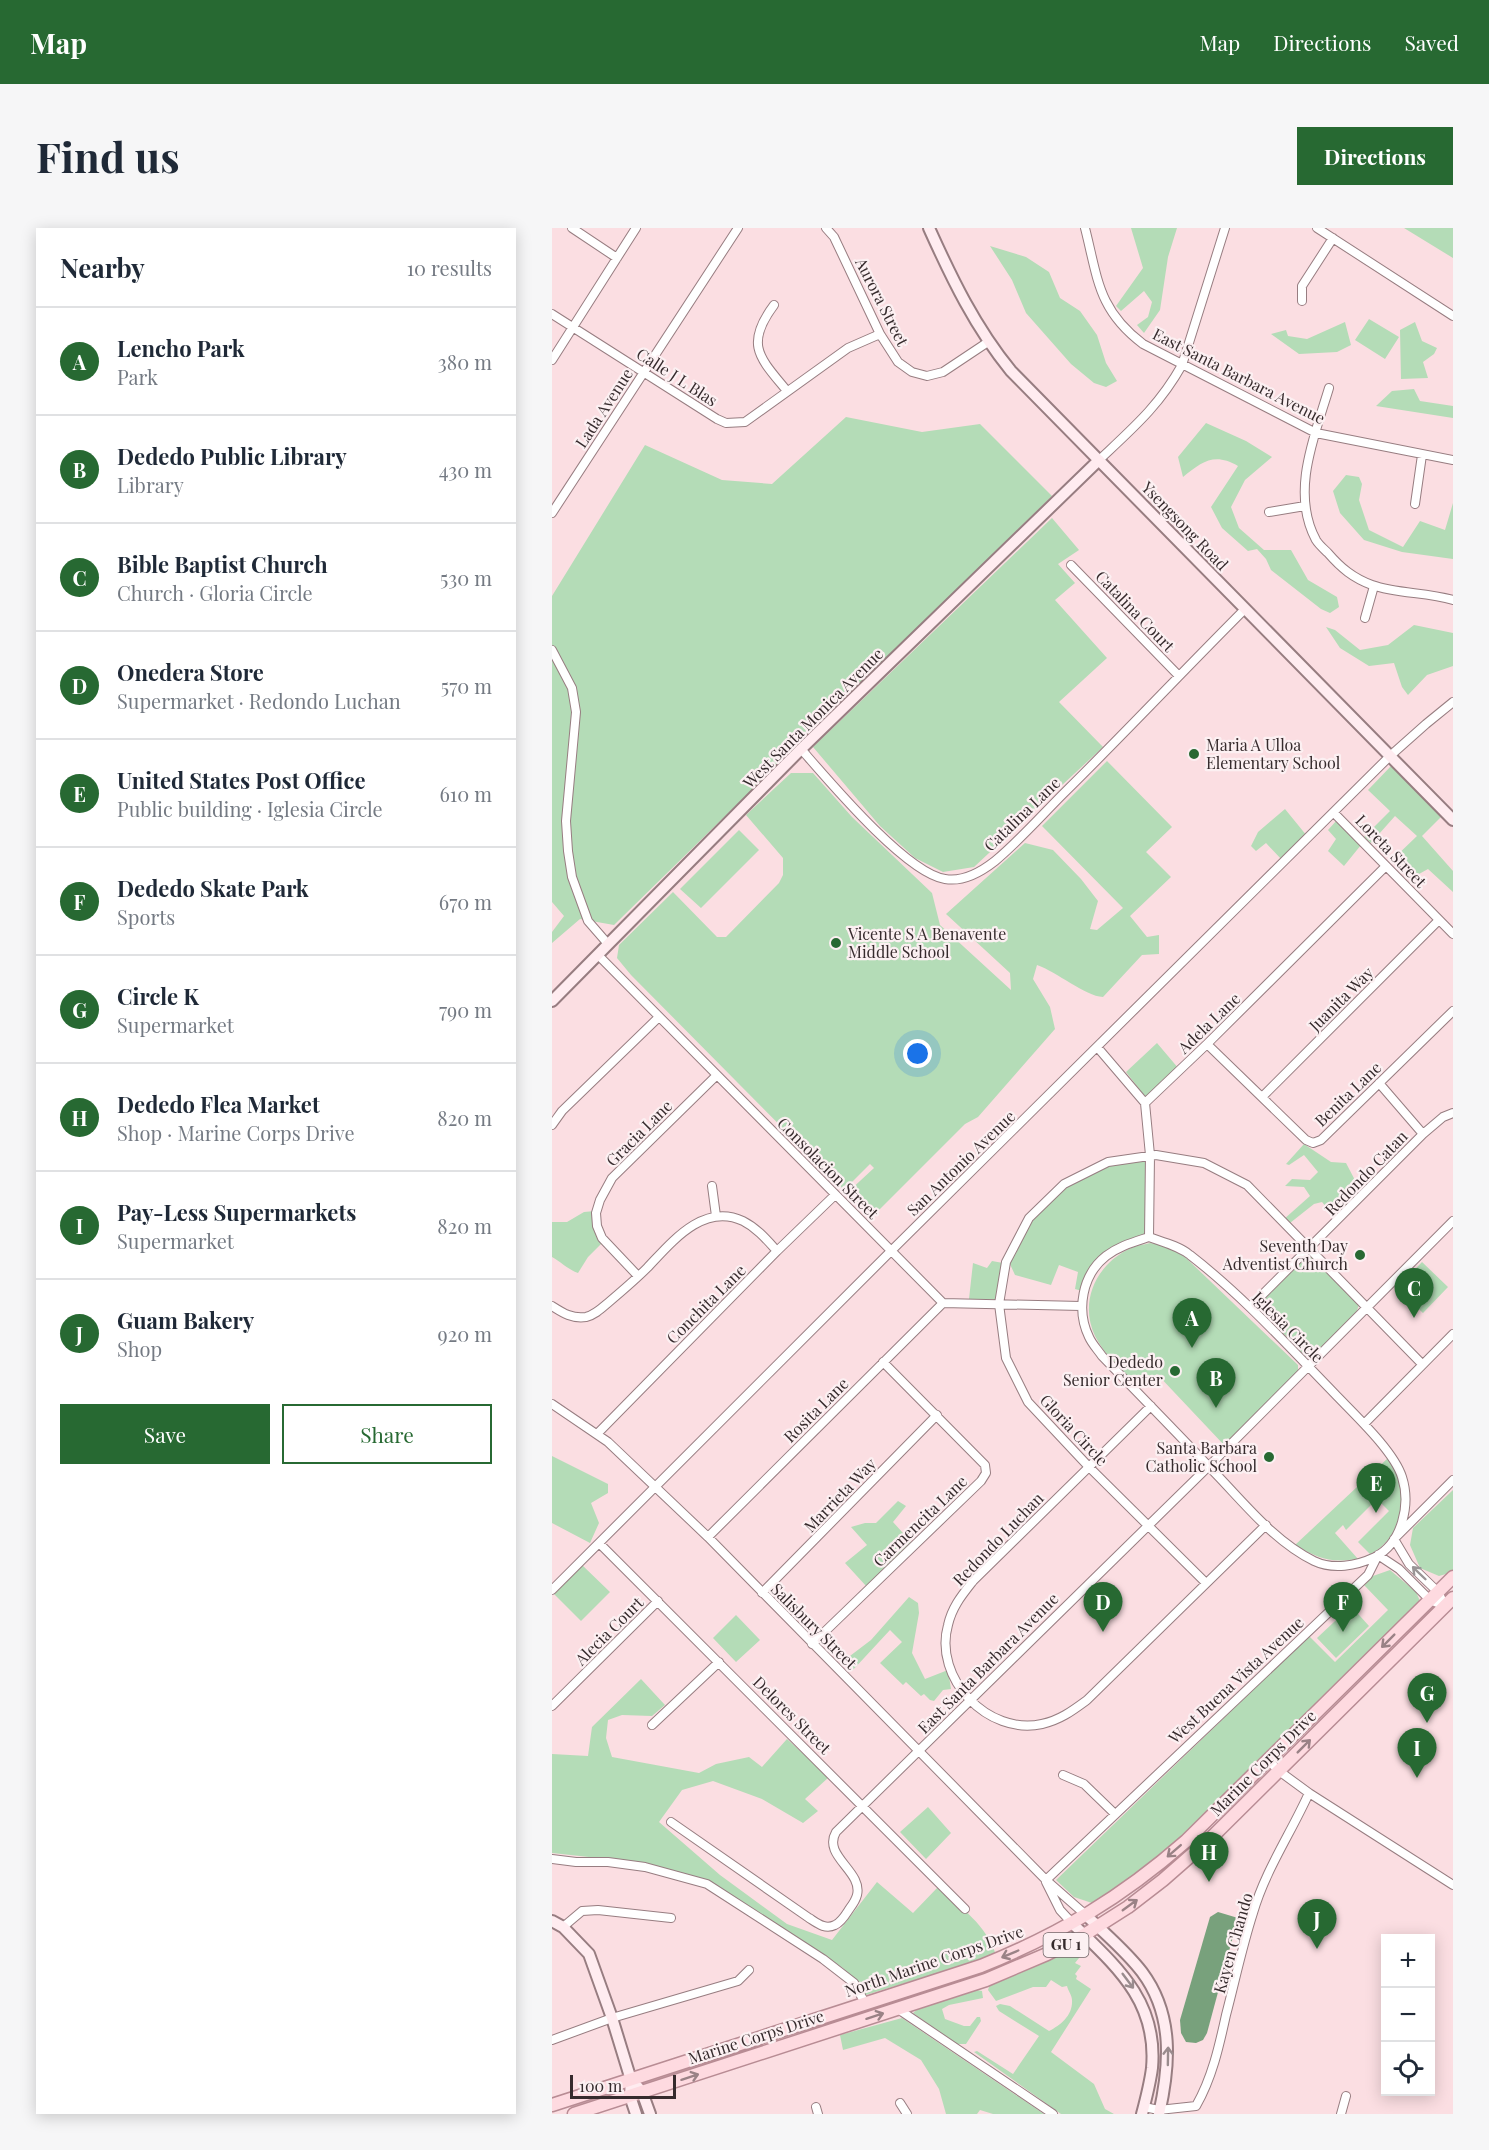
<!DOCTYPE html>
<meta charset="utf-8">
<style>
body{margin:0;font-family:"Playfair Display",serif;background:#f6f6f7;color:#1f2937}
.controls{position:absolute;right:18px;bottom:18px;display:grid;overflow:hidden;border-radius:0px;box-shadow:0 3px 15px #0003}
.controls button{width:54px;height:54px;display:grid;place-items:center;padding:0;border:0;border-bottom:2px solid #e0e1e3;background:#fff;color:#1f2937;font:30px sans-serif}
.scale{position:absolute;left:18px;bottom:15px;width:106px;box-sizing:border-box;padding-left:6px;border:3px solid #362b2d;border-top:0;font-size:16px;line-height:21px;white-space:nowrap;color:#362b2d;-webkit-text-stroke:4px #fcf0f2;paint-order:stroke}
.you{position:absolute;left:366px;top:826px;width:21px;height:21px;margin:-15px;border:4px solid #fff;border-radius:50%;background:#1a73e8;box-shadow:0 0 0 9px #1a73e833}
.badge{display:grid;place-items:center;width:39px;height:39px;border-radius:50%;background:#276932;color:#fff;font-size:20px;font-weight:700}
.pin{position:absolute;translate:-50% -50px;filter:drop-shadow(0 2px 3px #0008)}
.pin::after{content:'';position:absolute;top:32px;width:21px;height:18px;background:inherit;clip-path:polygon(0 0,100% 0,50% 100%)}
.list{margin:0;padding:0;list-style:none}
h2{display:flex;justify-content:space-between;align-items:center;height:78px;margin:0;padding:0 24px;font-size:26px}
h2 small{font-size:20px;font-weight:400;color:#747a83}
.list li{display:grid;grid-template-columns:39px 1fr auto;gap:18px;align-items:center;box-sizing:border-box;height:108px;padding:0 24px;border-top:2px solid #e0e1e3}
.list b{display:block;font-size:22px;white-space:nowrap}
.list p{margin:0;font-size:20px;white-space:nowrap;color:#747a83}
.list em{font-size:20px;font-style:normal;color:#747a83}
.actions{display:flex;gap:12px;padding:18px 24px}
.actions a{flex:1;padding:14px 0;border:2px solid #276932;border-radius:0px;text-align:center;font-size:21px;color:#276932}
.actions .main{background:#276932;color:#fff}
.icon{flex:none;width:33px;height:33px;fill:none;stroke:currentColor;stroke-width:2;stroke-linecap:round;stroke-linejoin:round}
.map{position:relative;flex:none;width:901px;height:1886px;overflow:hidden;border-radius:0px}
header{display:flex;align-items:center;gap:36px;box-sizing:border-box;height:84px;padding:0 30px;background:#276932;color:#fff}
header strong{font-size:28px}
nav{display:flex;gap:33px;margin-inline-start:auto;font-size:21px}
.intro{display:flex;align-items:center;justify-content:space-between;box-sizing:border-box;height:144px;padding:0 36px}
h1{margin:0;font-size:42px}
.button{padding:15px 27px;border-radius:0px;background:#276932;color:#fff;font-size:21px;font-weight:700}
main{display:flex;gap:36px;padding:0 36px}
aside{flex:1;background:#fff;border-radius:0px;box-shadow:0 3px 15px #0003}
.map>svg:first-child{display:block}
.green{fill:#b4dcb7}
.water{fill:#78a17c}
.lines{fill:none;stroke-linecap:round;stroke-linejoin:round}
.street-casing{stroke:#977d81;stroke-width:10}
.secondary-casing{stroke:#977d81;stroke-width:14}
.primary-casing{stroke:#b88c94;stroke-width:15}
.street{stroke:#fff;stroke-width:8}
.secondary{stroke:#ffecf0;stroke-width:10}
.primary{stroke:#fedae0;stroke-width:12}
.oneway{stroke:#9a9596}
.oneway2{stroke:#9a8286}
.oneway3{stroke:#9a8c8e}
.poi-dot{fill:#276932;stroke:#fcf0f2;stroke-width:2}
.labels{text-anchor:middle;stroke-width:4.5;stroke-linejoin:round;paint-order:stroke}
.shield{fill:#fcf0f2;stroke:#716668;stroke-width:1.5}
.shield-label{font-size:15px;font-weight:bold;fill:#362b2d}
.street-label{font-size:16px;fill:#362b2d;stroke:#fcf0f2}
.poi-label{font-size:16px;fill:#362b2d;stroke:#fcf0f2;text-anchor:end}
</style>
<header>
<strong>Map</strong>
<nav><a>Map</a><a>Directions</a><a>Saved</a></nav>
</header>
<div class="intro"><h1>Find us</h1><a class="button">Directions</a></div>
<main>
<aside>
<h2>Nearby<small>10 results</small></h2>
<ul class="list">
<li><span class="badge">A</span><div><b>Lencho Park</b><p>Park</p></div><em>380 m</em></li>
<li><span class="badge">B</span><div><b>Dededo Public Library</b><p>Library</p></div><em>430 m</em></li>
<li><span class="badge">C</span><div><b>Bible Baptist Church</b><p>Church · Gloria Circle</p></div><em>530 m</em></li>
<li><span class="badge">D</span><div><b>Onedera Store</b><p>Supermarket · Redondo Luchan</p></div><em>570 m</em></li>
<li><span class="badge">E</span><div><b>United States Post Office</b><p>Public building · Iglesia Circle</p></div><em>610 m</em></li>
<li><span class="badge">F</span><div><b>Dededo Skate Park</b><p>Sports</p></div><em>670 m</em></li>
<li><span class="badge">G</span><div><b>Circle K</b><p>Supermarket</p></div><em>790 m</em></li>
<li><span class="badge">H</span><div><b>Dededo Flea Market</b><p>Shop · Marine Corps Drive</p></div><em>820 m</em></li>
<li><span class="badge">I</span><div><b>Pay-Less Supermarkets</b><p>Supermarket</p></div><em>820 m</em></li>
<li><span class="badge">J</span><div><b>Guam Bakery</b><p>Shop</p></div><em>920 m</em></li>
</ul>
<div class="actions"><a class="main">Save</a><a>Share</a></div>
</aside>
<div class="map">
<svg width="901" height="1886" viewBox="0 0 901 1886">
<rect width="100%" height="100%" fill="#fbdee2"/>
<path class="green" d="M579,0H625L616,29L608,82L592,105L585,97L596,89L600,74L592,63L569,83L564,78L591,40Z
M852,0H901V30Z
M438,18L474,29L497,44L508,70L528,83L545,107L554,135L565,153L554,159L542,155L519,136L474,85L460,52Z
M817,91L847,109L833,131L803,112Z
M793,94L799,117L785,124L747,126L719,106L734,102L736,108L755,111Z
M863,94L870,113L885,120L882,126L871,134L876,150L849,151L848,102Z
M862,161L868,173L901,178V190L824,178L840,163Z
M294,189L370,204L428,196L500,268L62,697L28,691L0,715V704L12,688L0,674V368L93,217L170,252L220,256Z
M654,195L694,213L720,229L693,252L679,279L687,300L712,322H739L756,352L785,369L787,379L778,385L769,381L719,342L714,331L705,321L696,323L670,300L659,279L686,238C662,224 650,234 631,249L626,229Z
M794,247L807,249L810,256L807,272L817,302L851,319L868,293L893,302L901,275V331L850,324L812,312L788,285L781,263Z
M500,290L527,322L506,336L523,355L503,372L555,430L507,474L551,519L422,639L391,644L363,630L328,598L261,519Z
M862,397L901,405V438L875,447L856,467L850,459L842,435L817,438L788,420L774,399L783,402L808,422L836,417Z
M555,533L620,599L594,624L619,649L578,688L595,709L607,707V726L590,727L551,769C533,768 505,744 485,737L481,751L498,779L503,801L426,889L413,896L320,989L295,965L322,940L318,936L292,962L79,747L65,730L67,717L121,664L165,709H174L227,655L231,647V630L194,587L239,545H261L300,589L380,665L388,697L459,762L458,745L394,686L473,615L501,622L529,651L546,673L538,701L545,702L571,680L490,598Z
M840,537L890,588L870,608L901,643V664L876,641L858,651L839,633L865,608L843,588L819,615L812,609L838,583L816,562Z
M733,581L755,608L730,632L714,615L704,623L699,618L706,604Z
M785,592L809,617L792,638L776,623L784,611L776,602Z
M187,602L207,622L149,680L128,661Z
M605,815L627,841L594,870L574,844Z
M752,916L779,934L794,935L805,956L797,977L781,987L770,974L762,976L738,995L731,992L758,968L752,959L733,958L740,951L758,952L766,944L752,927L737,937L734,936Z
M596,931L595,1008L552,1027L530,1063L523,1061L526,1044L507,1037L499,1057L463,1047L457,1034L479,991L513,958L556,935Z
M43,983L51,1014L36,1029L26,1045C17,1042 9,1034 0,1029V994H15L32,984Z
M598,1015L616,1018L634,1030L746,1137V1143L672,1217L605,1146L588,1161C572,1145 553,1128 543,1108C527,1074 544,1038 575,1022C582,1018 590,1017 598,1015Z
M757,1026L807,1077L804,1085L759,1129H754L705,1078Z
M440,1033L451,1035L444,1072L417,1071L421,1035L435,1040Z
M870,1034L896,1059L871,1085L845,1060Z
M0,1228L56,1256V1265L39,1275L47,1295L38,1315L0,1295Z
M836,1230C843,1242 852,1254 852,1268C853,1290 837,1318 818,1326L806,1314L837,1283L825,1271L794,1302L791,1297L783,1305L806,1331C777,1335 768,1331 743,1317Z
M901,1262V1344L887,1348L868,1340L858,1317L861,1300Z
M346,1273L354,1278L341,1294L360,1315L315,1359L293,1335L315,1317L299,1299L313,1295H324Z
M30,1337L58,1364L29,1393L1,1365Z
M838,1342L864,1364L868,1373L635,1607L559,1669L540,1675L522,1669L504,1652L757,1408L783,1434L836,1382L812,1357L821,1348Z
M357,1369L366,1375L367,1385L360,1425L373,1451L396,1442L399,1461L391,1462L382,1473L378,1472L372,1466L369,1468L354,1454L351,1457L328,1435L350,1414L338,1402L300,1443L290,1434L319,1412Z
M799,1378L817,1398L784,1430L765,1410Z
M184,1387L208,1412L184,1434L161,1410Z
M89,1451L113,1477L100,1488L70,1487L56,1492L54,1510L60,1529L147,1545L164,1536L197,1529L210,1539L235,1511L277,1549L253,1571L266,1583L251,1595L210,1571L161,1553L130,1562L107,1594L168,1647L235,1696L280,1712L325,1654L361,1685L386,1659C410,1681 434,1696 444,1727L314,1767L291,1740L156,1653L92,1635L0,1625V1526L36,1528L40,1499Z
M376,1579L399,1605L374,1631L348,1604Z
M523,1722H529L531,1725L523,1735L529,1738L523,1746L525,1748L524,1751L539,1761L499,1824L542,1856L553,1881L562,1886H509L422,1824L425,1823L461,1846L487,1808L447,1783L444,1778L448,1776L458,1778L497,1803C509,1797 521,1787 520,1772C520,1767 516,1763 515,1758L510,1759L499,1752L494,1759H481L444,1773L436,1762L438,1756Z
M419,1761L430,1763L431,1770L397,1777L390,1781L393,1791L412,1798H418L425,1789H428L429,1793L414,1816H405L361,1785L367,1780Z
M350,1790L492,1886H441L428,1882L425,1886H394L387,1861L369,1832L333,1810L291,1822L288,1807Z"/>
<path class="water" d="M666,1684L686,1690L655,1805L651,1812L644,1815L634,1814L629,1805L628,1792L658,1689Z"/>
<g class="lines">
<defs>
<path id="street" d="M20,0L65,30
M274,0L282,9L328,106L346,134L360,144L375,148L391,144L436,114
M533,0C546,51 546,82 591,116L764,205L901,232
M765,0L901,88
M750,73V58L781,10
M222,77C192,117 208,130 235,163
M0,86L165,191L174,195L193,194L296,120L328,106
M0,132L84,0
M777,160C763,207 738,264 764,312C767,317 772,321 776,325C789,340 801,350 820,357C845,366 875,364 901,372
M547,232C581,200 607,178 630,137L673,0
M863,276L870,227
M717,284L753,278
M0,285L186,0
M519,337L627,448
M813,390L822,358
M0,422L20,460L24,484L14,593L16,623L20,649L36,693L56,716
M249,521C277,553 354,645 393,651C410,654 429,644 443,633C465,615 490,587 511,566C573,505 632,442 693,381
M782,585L901,706
M46,727L391,1075L529,1078
M655,816L754,912L761,915L769,912L901,783
M546,820L593,875
M827,855L871,906
M711,868L887,692
M0,897L10,883L107,789
M160,958L164,988
M597,1009C611,1014 627,1018 638,1027C691,1068 736,1118 782,1165C802,1186 842,1223 850,1249C859,1277 850,1315 823,1329C804,1338 781,1342 762,1333C723,1314 693,1276 664,1246C626,1206 588,1167 550,1128C546,1122 540,1116 537,1109C524,1082 530,1047 554,1028C567,1018 582,1014 597,1009Z
M597,1009L598,927L593,875L655,816L834,638
M86,1048L50,1010L45,998L44,985L48,972L60,950L165,847
M0,1078C11,1085 20,1091 34,1089C43,1087 50,1080 57,1074C70,1063 83,1052 95,1040C119,1015 151,974 191,993C205,1000 215,1012 225,1023
M698,1079L871,906L891,889L901,885
M0,1176L56,1214L156,1309L494,1652L535,1688
M599,1178L421,1353C410,1367 400,1379 396,1397C381,1450 436,1508 490,1496C508,1492 520,1483 535,1472L714,1297
M812,1196L901,1106
M46,1205L225,1023L283,967
M156,1309L391,1075
M47,1315L413,1681
M654,1355L537,1239L476,1174L454,1130L447,1076L454,1034L477,990L512,956L556,934L604,927L652,935L695,957L870,1136
M0,1362L340,1022L838,528L874,496L901,474
M210,1365L385,1187
M893,1378L886,1364L857,1336L842,1311L901,1252
M260,1416L429,1253L434,1245L433,1237L331,1134
M0,1478L106,1373
M100,1497L167,1434
M511,1547L532,1556L563,1586
M757,1565L901,1657
M119,1594L257,1690C265,1695 273,1702 283,1697C290,1694 294,1686 298,1680C301,1676 304,1671 305,1667C311,1643 270,1628 284,1604L657,1238L901,993
M0,1631L24,1634H56L93,1639L155,1656L271,1731L302,1755L313,1775
M494,1652L816,1347L826,1327L847,1341L878,1372L893,1378
M494,1654L508,1682L521,1696
M11,1699L30,1683L46,1682L119,1690
M346,1781L501,1886
M0,1812L60,1790L186,1753L197,1742
M348,1875L355,1886
M264,1879L266,1886
M592,1879L607,1882L644,1878C660,1850 667,1819 674,1787C683,1753 690,1719 701,1685C713,1643 739,1605 757,1565L727,1543L716,1532
M789,1886L794,1868"/>
<path id="secondary" d="M377,0C400,51 423,99 459,143L901,592
M0,773L249,521L547,232
M535,1688C553,1706 574,1723 590,1744C622,1787 618,1837 607,1886
M0,1693L11,1699L37,1726L60,1790L79,1852L78,1868L84,1886
M521,1696C564,1738 606,1773 600,1840C598,1856 594,1871 590,1886
M85,1858L90,1864L98,1886"/>
<path id="primary" d="M0,1877L429,1738C508,1706 569,1670 634,1613L901,1349
M22,1886L434,1752L495,1726L532,1707L576,1679L611,1652L660,1609L901,1370"/>
</defs>
<use href="#street" class="street-casing"/>
<use href="#secondary" class="secondary-casing"/>
<use href="#primary" class="primary-casing"/>
<use href="#street" class="street"/>
<use href="#secondary" class="secondary"/>
<use href="#primary" class="primary"/>
</g>
<defs><path id="oneway-shaft" d="M-6 0H5M1.5-3L5.5 0L1.5 3" fill="none" stroke-width="1.6" stroke-linecap="round" stroke-linejoin="round" transform="scale(1.5)"/></defs>
<use class="oneway" href="#oneway-shaft" transform="translate(867 1345) rotate(-136)"/>
<g class="oneway2">
<use href="#oneway-shaft" transform="translate(836 1413) rotate(135)"/>
<use href="#oneway-shaft" transform="translate(752 1518) rotate(-45)"/>
<use href="#oneway-shaft" transform="translate(622 1623) rotate(139)"/>
<use href="#oneway-shaft" transform="translate(578 1677) rotate(-36)"/>
<use href="#oneway-shaft" transform="translate(458 1726) rotate(157)"/>
<use href="#oneway-shaft" transform="translate(323 1788) rotate(-18)"/>
<use href="#oneway-shaft" transform="translate(138 1849) rotate(-18)"/>
</g>
<g class="oneway3">
<use href="#oneway-shaft" transform="translate(576 1753) rotate(53)"/>
<use href="#oneway-shaft" transform="translate(616 1828) rotate(-89)"/>
</g>
<g class="poi-dot">
<circle cx="642" cy="526" r="6"/>
<circle cx="284" cy="715" r="6"/>
<circle cx="808" cy="1027" r="6"/>
<circle cx="623" cy="1143" r="6"/>
<circle cx="717" cy="1229" r="6"/>
</g>
<g class="labels">
<rect class="shield" x="491.5" y="1705" width="45" height="24" rx="4.5"/>
<g class="shield-label">
<text x="514" y="1722">GU 1</text>
</g>
<g class="street-label">
<text transform="translate(330 74) rotate(63)" y="6">Aurora Street</text>
<text transform="translate(687 148) rotate(27)" y="6">East Santa Barbara Avenue</text>
<text transform="translate(125 149) rotate(33)" y="6">Calle J L Blas</text>
<text transform="translate(52 180) rotate(-57)" y="6">Lada Avenue</text>
<text transform="translate(633 298) rotate(46)" y="6">Ysengsong Road</text>
<text transform="translate(583 383) rotate(46)" y="6">Catalina Court</text>
<text transform="translate(261 490) rotate(-45)" y="6">West Santa Monica Avenue</text>
<text transform="translate(470 586) rotate(-44)" y="6">Catalina Lane</text>
<text transform="translate(839 623) rotate(46)" y="6">Loreta Street</text>
<text transform="translate(789 771) rotate(-45)" y="6">Juanita Way</text>
<text transform="translate(657 795) rotate(-44)" y="6">Adela Lane</text>
<text transform="translate(796 866) rotate(-44)" y="6">Benita Lane</text>
<text transform="translate(87 905) rotate(-45)" y="6">Gracia Lane</text>
<text transform="translate(409 935) rotate(-44)" y="6">San Antonio Avenue</text>
<text transform="translate(276 940) rotate(45)" y="6">Consolacion Street</text>
<text transform="translate(814 945) rotate(-46)" y="6">Redondo Catan</text>
<text transform="translate(154 1076) rotate(-45)" y="6">Conchita Lane</text>
<text transform="translate(736 1099) rotate(45)" y="6">Iglesia Circle</text>
<text transform="translate(264 1182) rotate(-45)" y="6">Rosita Lane</text>
<text transform="translate(522 1202) rotate(47)" y="6">Gloria Circle</text>
<text transform="translate(288 1267) rotate(-46)" y="6">Marrieta Way</text>
<text transform="translate(368 1293) rotate(-44)" y="6">Carmencita Lane</text>
<text transform="translate(446 1311) rotate(-46)" y="6">Redondo Luchan</text>
<text transform="translate(262 1398) rotate(45)" y="6">Salisbury Street</text>
<text transform="translate(57 1403) rotate(-45)" y="6">Alecia Court</text>
<text transform="translate(436 1435) rotate(-45)" y="6">East Santa Barbara Avenue</text>
<text transform="translate(684 1452) rotate(-43)" y="6">West Buena Vista Avenue</text>
<text transform="translate(240 1487) rotate(45)" y="6">Delores Street</text>
<text transform="translate(711 1535) rotate(-45)" y="6">Marine Corps Drive</text>
<text transform="translate(681 1715) rotate(-74)" y="6">Kayen Chando</text>
<text transform="translate(382 1733) rotate(-19)" y="6">North Marine Corps Drive</text>
<text transform="translate(204 1809) rotate(-18)" y="6">Marine Corps Drive</text>
</g>
<g class="poi-label">
<text x="654" y="523" text-anchor="start">Maria A Ulloa<tspan x="654" dy="18">Elementary School</tspan></text>
<text x="296" y="712" text-anchor="start">Vicente S A Benavente<tspan x="296" dy="18">Middle School</tspan></text>
<text x="796" y="1024">Seventh Day<tspan x="796" dy="18">Adventist Church</tspan></text>
<text x="611" y="1140">Dededo<tspan x="611" dy="18">Senior Center</tspan></text>
<text x="705" y="1226">Santa Barbara<tspan x="705" dy="18">Catholic School</tspan></text>
</g>
</g>
</svg>
<div class="controls">
<button>+</button>
<button>−</button>
<button><svg class="icon" aria-label="locate" viewBox="0 0 24 24"><circle cx="12" cy="12" r="6"/><path d="M12 2v4M12 18v4M2 12h4M18 12h4"/></svg></button>
</div>
<div class="scale">100 m</div>
<div class="you"></div>
<div class="pin badge" style="left:640px;top:1120px">A</div>
<div class="pin badge" style="left:664px;top:1180px">B</div>
<div class="pin badge" style="left:862px;top:1090px">C</div>
<div class="pin badge" style="left:551px;top:1404px">D</div>
<div class="pin badge" style="left:824px;top:1285px">E</div>
<div class="pin badge" style="left:791px;top:1404px">F</div>
<div class="pin badge" style="left:875px;top:1495px">G</div>
<div class="pin badge" style="left:657px;top:1654px">H</div>
<div class="pin badge" style="left:865px;top:1550px">I</div>
<div class="pin badge" style="left:765px;top:1721px">J</div>
</div>
</main>
